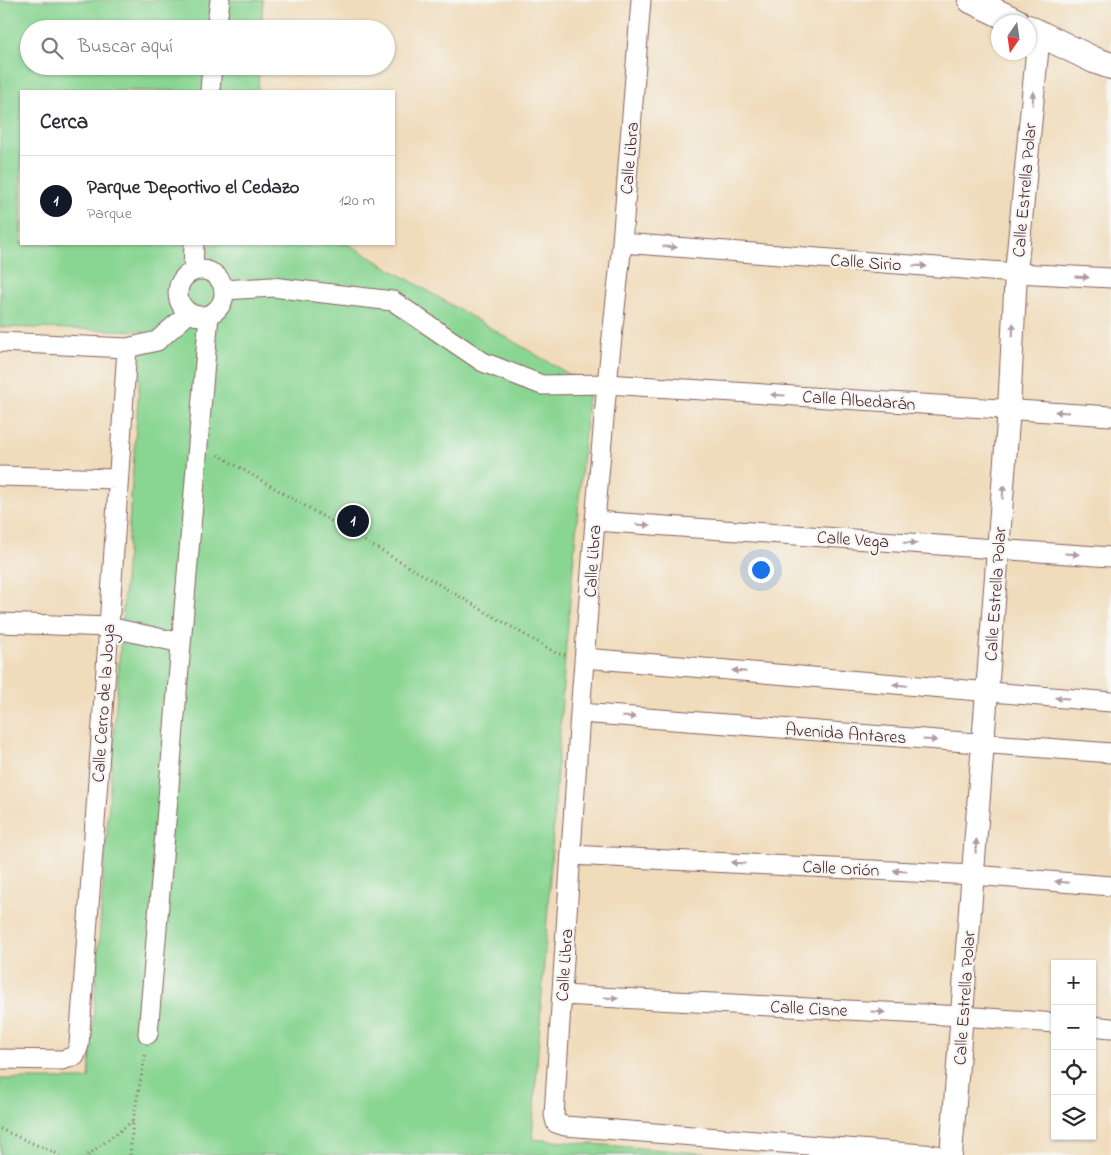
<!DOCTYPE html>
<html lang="es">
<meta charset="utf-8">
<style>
body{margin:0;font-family:"Indie Flower",sans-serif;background:#f7f7f7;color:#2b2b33}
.controls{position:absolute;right:15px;bottom:15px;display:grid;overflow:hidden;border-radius:0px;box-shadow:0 1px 4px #0004}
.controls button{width:45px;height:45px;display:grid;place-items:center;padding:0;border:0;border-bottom:1px solid #e1e1e2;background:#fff;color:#2b2b33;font:25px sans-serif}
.compass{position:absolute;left:991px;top:15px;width:45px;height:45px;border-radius:50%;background:#fff;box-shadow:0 1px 4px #0004;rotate:193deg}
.you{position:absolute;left:760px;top:569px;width:18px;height:18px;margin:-12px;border:4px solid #fff;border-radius:50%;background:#1a73e8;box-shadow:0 0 0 8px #1a73e833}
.badge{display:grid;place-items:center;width:32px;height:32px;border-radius:50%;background:#111827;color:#fff;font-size:16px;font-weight:700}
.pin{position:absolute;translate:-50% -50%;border:2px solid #fff;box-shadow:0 1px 5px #0006}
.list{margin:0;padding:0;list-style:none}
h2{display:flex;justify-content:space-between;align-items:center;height:65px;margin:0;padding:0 20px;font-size:21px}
h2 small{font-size:16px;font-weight:400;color:#7c7c81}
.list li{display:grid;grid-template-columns:32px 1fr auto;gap:15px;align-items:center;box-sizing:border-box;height:90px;padding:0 20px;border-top:1px solid #e1e1e2}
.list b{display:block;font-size:19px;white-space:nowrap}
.list p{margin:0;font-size:16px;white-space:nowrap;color:#7c7c81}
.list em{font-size:16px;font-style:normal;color:#7c7c81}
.icon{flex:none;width:28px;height:28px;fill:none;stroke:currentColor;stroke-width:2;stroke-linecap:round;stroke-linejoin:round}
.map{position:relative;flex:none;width:1111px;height:1155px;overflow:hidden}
.search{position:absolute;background:#fff;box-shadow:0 1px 4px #0004;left:20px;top:20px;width:375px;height:55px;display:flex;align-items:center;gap:12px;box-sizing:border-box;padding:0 18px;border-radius:28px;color:#7c7c81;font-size:19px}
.panel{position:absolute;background:#fff;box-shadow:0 1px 4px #0004;left:20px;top:90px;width:375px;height:155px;border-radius:0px}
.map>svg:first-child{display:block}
.green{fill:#89d592;stroke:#6a7a5e}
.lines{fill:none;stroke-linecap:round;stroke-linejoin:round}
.minor-casing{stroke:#84615d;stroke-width:21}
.tertiary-casing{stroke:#84615d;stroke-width:24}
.secondary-casing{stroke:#84615d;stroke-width:28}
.path{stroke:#84615d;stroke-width:3;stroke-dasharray:1 4;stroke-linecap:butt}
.minor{stroke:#fff;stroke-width:19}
.tertiary{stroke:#fff;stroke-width:22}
.secondary{stroke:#fff;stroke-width:26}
.oneway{fill:#ae9aa0}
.labels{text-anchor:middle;stroke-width:4.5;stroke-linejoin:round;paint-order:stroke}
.street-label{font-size:18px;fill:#4a1f2b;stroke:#f6f6f2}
</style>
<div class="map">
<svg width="1111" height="1155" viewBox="0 0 1111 1155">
<rect width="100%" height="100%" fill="#f6f6f2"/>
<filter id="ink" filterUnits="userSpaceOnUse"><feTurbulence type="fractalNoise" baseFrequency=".02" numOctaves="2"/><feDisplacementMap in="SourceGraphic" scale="10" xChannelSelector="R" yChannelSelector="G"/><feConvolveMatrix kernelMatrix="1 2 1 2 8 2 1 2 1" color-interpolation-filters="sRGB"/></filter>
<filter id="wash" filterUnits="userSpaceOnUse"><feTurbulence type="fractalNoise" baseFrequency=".0096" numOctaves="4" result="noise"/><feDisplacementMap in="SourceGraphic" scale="20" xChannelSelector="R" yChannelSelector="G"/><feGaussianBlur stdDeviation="1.12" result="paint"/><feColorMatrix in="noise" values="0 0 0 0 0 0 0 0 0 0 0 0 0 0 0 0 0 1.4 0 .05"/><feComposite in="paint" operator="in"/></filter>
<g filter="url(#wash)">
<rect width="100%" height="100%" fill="#f0dcbb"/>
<path class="green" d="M0,0H263L261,29H29V66H259L258,91H21V244H348L589,386L565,657L532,1139L723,1155H0V1079H89L143,331L0,327Z"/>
</g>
<g filter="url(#ink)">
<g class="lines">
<defs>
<path id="minor" d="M641,0L622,243L607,384L595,521L580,713L554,1115L556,1123L565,1126L936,1155
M216,29L220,0
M210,91L212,66
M622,243L1016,273L1111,278
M178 293a23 23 0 1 1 46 0a23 23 0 1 1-46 0Z
M193,271L194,244
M224,290L272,287L393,301L483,362L542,385L607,384L1111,416
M0,342L127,348L157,341L189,313
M0,476L118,479
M595,521L1111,557
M0,623L109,627L181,643
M584,658L1111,702
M580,713L1111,753
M571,855L973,875L1111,886
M562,995L962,1016L1055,1023
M1092,1026L1111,1028
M148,1034L209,315
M0,1059L62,1060L75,1056L79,1045L109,627L127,348"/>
<path id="tertiary" d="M951,1155L1009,409L1016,273L1039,33"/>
<path id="secondary" d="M971,0L1017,22
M1028,28L1094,60L1111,66"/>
</defs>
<use href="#minor" class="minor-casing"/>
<use href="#tertiary" class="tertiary-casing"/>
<use href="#secondary" class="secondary-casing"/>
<path class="path" d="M218,455L556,653L565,655
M0,1129L60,1155
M88,1155L133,1121
M130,1155L133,1120L146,1052"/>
<use href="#minor" class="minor"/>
<use href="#tertiary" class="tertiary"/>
<use href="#secondary" class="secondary"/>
</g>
<defs><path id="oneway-solid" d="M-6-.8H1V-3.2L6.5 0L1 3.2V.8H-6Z" transform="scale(1.25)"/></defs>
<g class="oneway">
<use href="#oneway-solid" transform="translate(1033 98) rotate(-85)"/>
<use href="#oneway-solid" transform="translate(670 247) rotate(4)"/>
<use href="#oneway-solid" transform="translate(920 266) rotate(4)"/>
<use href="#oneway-solid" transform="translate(1082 277) rotate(3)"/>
<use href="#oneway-solid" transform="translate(1013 330) rotate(-87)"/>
<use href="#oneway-solid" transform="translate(778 395) rotate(-176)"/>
<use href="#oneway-solid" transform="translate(1062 412) rotate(-176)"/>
<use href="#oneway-solid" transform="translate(1003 492) rotate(-86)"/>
<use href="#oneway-solid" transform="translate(643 525) rotate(4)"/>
<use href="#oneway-solid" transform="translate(910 543) rotate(4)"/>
<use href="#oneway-solid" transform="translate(1072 554) rotate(4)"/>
<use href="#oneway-solid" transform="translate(739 671) rotate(-175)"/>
<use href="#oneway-solid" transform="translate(900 685) rotate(-175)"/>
<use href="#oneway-solid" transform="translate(1062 698) rotate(-176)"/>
<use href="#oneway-solid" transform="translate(629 717) rotate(4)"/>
<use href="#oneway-solid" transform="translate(930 740) rotate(4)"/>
<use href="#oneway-solid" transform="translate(976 846) rotate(-86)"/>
<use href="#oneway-solid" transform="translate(738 863) rotate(-177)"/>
<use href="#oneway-solid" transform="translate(900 871) rotate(-177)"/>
<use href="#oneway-solid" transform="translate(1062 882) rotate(-175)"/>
<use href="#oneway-solid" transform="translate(611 998) rotate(3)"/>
<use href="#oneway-solid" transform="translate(878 1012) rotate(3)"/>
</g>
</g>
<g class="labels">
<g class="street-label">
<text transform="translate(629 158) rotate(-85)" y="6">Calle Libra</text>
<text transform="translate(1024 190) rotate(-85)" y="6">Calle Estrella Polar</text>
<text transform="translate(866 262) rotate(4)" y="6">Calle Sirio</text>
<text transform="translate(859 400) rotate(4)" y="6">Calle Albedarán</text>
<text transform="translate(853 539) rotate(4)" y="6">Calle Vega</text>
<text transform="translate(592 561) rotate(-86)" y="6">Calle Libra</text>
<text transform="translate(995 594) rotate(-86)" y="6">Calle Estrella Polar</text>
<text transform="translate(103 703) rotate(-86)" y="6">Calle Cerro de la Joya</text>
<text transform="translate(846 733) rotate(4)" y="6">Avenida Antares</text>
<text transform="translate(841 868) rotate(3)" y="6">Calle Orión</text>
<text transform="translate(564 965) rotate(-86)" y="6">Calle Libra</text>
<text transform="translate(964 998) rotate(-86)" y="6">Calle Estrella Polar</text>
<text transform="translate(809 1008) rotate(3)" y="6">Calle Cisne</text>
</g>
</g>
</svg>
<div class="controls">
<button>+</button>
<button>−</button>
<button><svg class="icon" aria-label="locate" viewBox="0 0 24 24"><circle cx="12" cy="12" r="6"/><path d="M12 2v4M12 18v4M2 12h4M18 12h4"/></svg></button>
<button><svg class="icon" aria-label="layers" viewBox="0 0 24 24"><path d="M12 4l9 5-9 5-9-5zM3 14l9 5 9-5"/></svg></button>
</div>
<svg class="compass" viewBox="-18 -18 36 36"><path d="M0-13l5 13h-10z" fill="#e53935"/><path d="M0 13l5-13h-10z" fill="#7c7c81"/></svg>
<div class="you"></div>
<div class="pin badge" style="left:353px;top:521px">1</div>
<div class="search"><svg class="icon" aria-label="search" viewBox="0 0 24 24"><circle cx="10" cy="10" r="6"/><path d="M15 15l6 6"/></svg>Buscar aquí</div>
<section class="panel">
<h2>Cerca<small></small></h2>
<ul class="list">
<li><span class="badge">1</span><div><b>Parque Deportivo el Cedazo</b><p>Parque</p></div><em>120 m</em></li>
</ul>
</section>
</div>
